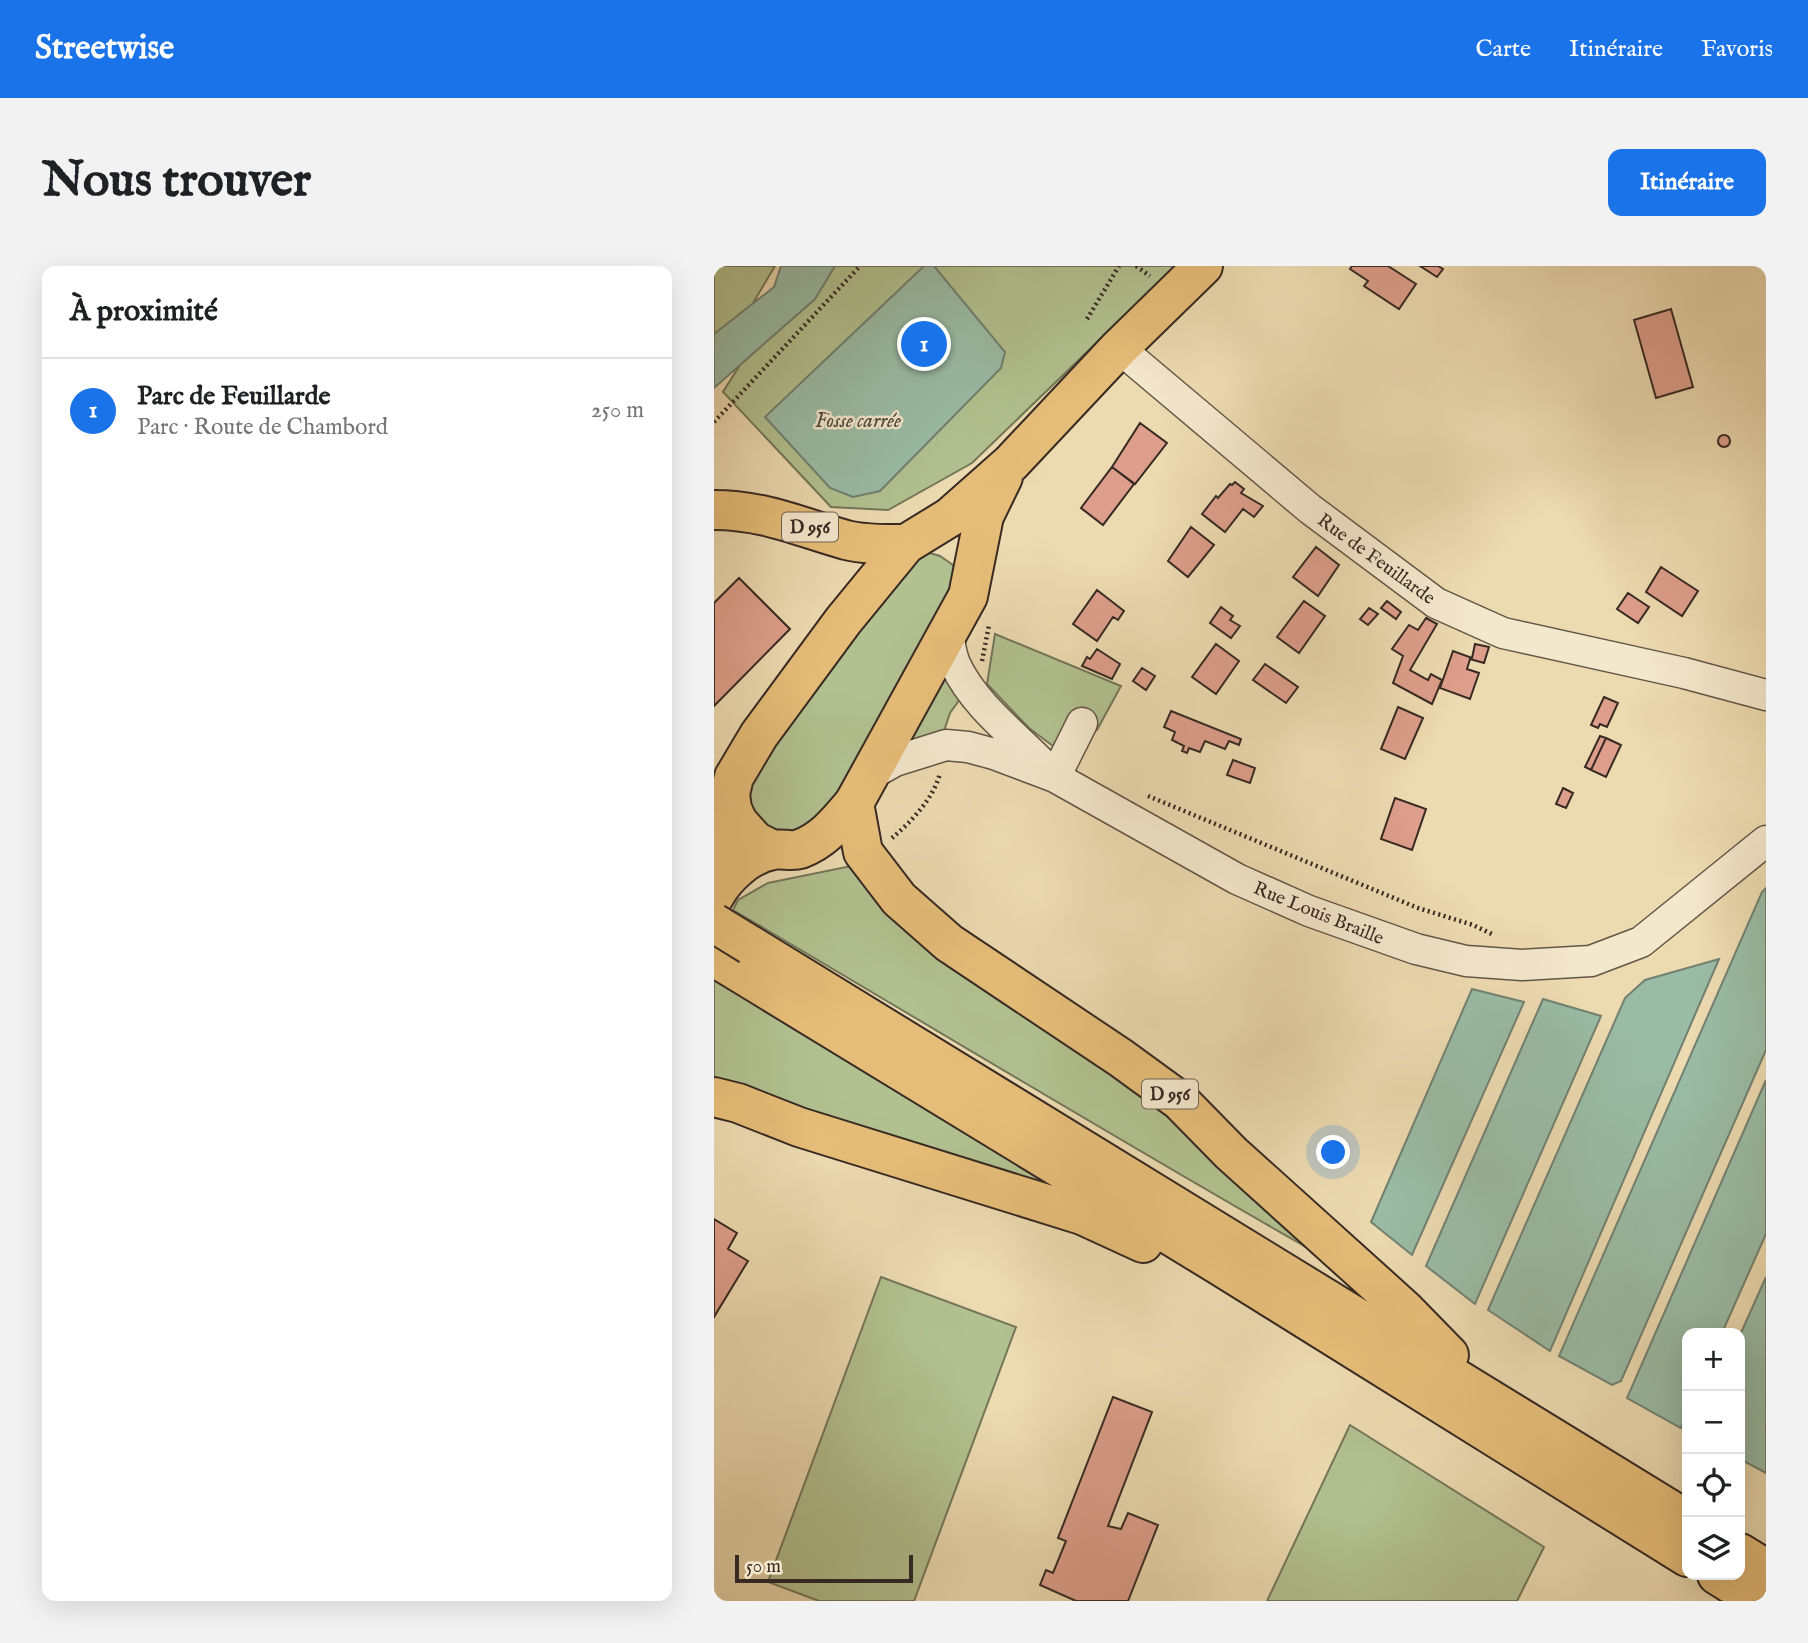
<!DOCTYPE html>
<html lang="fr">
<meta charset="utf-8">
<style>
body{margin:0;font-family:"IM FELL English",serif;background:#f2f2f2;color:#202124}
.controls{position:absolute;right:21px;bottom:21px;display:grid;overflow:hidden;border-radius:14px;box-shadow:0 7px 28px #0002}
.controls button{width:63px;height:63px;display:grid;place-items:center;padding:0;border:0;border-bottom:2px solid #e0e0e0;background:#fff;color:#202124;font:35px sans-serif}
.scale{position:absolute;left:21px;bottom:18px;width:178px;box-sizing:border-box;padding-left:7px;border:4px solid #372a23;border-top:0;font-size:19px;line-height:24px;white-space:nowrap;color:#372a23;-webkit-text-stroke:5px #f3e7cc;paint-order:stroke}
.you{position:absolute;left:620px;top:887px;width:24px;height:24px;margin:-18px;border:5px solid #fff;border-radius:50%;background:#1a73e8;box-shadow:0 0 0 10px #1a73e833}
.badge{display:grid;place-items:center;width:46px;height:46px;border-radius:50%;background:#1a73e8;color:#fff;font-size:23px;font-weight:700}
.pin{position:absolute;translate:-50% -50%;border:4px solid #fff;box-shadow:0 2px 7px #0006}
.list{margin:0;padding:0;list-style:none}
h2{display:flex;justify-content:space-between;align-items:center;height:91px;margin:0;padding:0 28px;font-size:30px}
h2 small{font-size:23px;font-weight:400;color:#757577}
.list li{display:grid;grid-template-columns:46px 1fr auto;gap:21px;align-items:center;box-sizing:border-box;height:105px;padding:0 28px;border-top:2px solid #e0e0e0}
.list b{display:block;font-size:26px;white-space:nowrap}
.list p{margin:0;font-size:23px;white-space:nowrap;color:#757577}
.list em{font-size:23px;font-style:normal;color:#757577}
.icon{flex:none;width:38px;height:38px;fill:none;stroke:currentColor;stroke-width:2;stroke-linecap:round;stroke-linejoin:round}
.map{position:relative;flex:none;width:1052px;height:1335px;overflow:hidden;border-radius:14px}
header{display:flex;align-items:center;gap:42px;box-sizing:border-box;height:98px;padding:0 35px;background:#1a73e8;color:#fff}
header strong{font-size:33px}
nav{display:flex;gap:38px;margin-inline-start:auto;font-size:24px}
.intro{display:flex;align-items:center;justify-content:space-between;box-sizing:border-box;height:168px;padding:0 42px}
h1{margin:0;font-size:49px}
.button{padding:18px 32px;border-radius:14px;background:#1a73e8;color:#fff;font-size:24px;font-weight:700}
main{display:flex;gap:42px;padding:0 42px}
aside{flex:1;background:#fff;border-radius:14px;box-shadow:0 7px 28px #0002}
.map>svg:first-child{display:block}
.green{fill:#b2c190;stroke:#74765a;stroke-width:2}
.water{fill:#9abba5;stroke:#728171;stroke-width:2}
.building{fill:#dd9e8b;stroke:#372a23;stroke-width:2}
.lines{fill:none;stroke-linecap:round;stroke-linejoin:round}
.minor-casing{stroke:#645646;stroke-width:33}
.major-casing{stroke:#372a23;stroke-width:42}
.highway-casing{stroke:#372a23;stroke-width:42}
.path{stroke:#372a23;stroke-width:4.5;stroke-dasharray:2 3.5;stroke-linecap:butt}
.minor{stroke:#f3e7cc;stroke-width:30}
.major{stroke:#e6bd78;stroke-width:38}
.highway{stroke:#e6bd78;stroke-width:38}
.highway-bridge-casing{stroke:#372a23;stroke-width:42;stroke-linecap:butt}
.highway-bridge{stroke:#e6bd78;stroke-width:38}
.labels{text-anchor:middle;stroke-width:5;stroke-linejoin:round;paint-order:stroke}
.shield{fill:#f3e7cc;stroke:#6f6356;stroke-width:2}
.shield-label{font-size:18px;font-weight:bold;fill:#372a23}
.street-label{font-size:19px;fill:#372a23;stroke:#f3e7cc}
.water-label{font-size:21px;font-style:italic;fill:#504e44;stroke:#f3e7cc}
</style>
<header>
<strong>Streetwise</strong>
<nav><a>Carte</a><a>Itinéraire</a><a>Favoris</a></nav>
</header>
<div class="intro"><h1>Nous trouver</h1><a class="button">Itinéraire</a></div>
<main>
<aside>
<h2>À proximité<small></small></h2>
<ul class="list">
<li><span class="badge">1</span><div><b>Parc de Feuillarde</b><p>Parc · Route de Chambord</p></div><em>250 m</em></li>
</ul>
</aside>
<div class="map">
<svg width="1052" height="1335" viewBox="0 0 1052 1335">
<rect width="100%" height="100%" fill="#ecdab0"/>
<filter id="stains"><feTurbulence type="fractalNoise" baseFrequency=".00286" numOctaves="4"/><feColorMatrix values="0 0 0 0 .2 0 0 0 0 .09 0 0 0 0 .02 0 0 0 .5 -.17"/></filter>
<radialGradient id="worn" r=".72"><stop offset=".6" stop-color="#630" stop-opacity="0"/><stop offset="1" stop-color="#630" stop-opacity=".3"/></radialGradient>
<path class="green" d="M0,0H61L36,42L0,68Z
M88,0H462L258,197L174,244L117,241L9,126Z
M212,286L226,290L239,299L242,313L235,331L113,546L77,568C52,564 28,549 34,520C35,513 40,505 43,499L197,297Z
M281,368L407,420L383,464L358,453L343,483L315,462L273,418Z
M234,401L249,429L236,447L228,471L189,478Z
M142,599L480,869L599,985C404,874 213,758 19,644L24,634L54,617Z
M0,714L376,936L0,816Z
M167,1011L302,1061L200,1335H105L54,1316Z
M636,1159L830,1281L803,1335H553Z"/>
<path class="water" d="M67,0H121L101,33L0,122V68L60,21Z
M210,0H220L291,86L287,102L166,225L139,231L116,222L51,151Z
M1052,622V784L907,1115L898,1119L845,1090L1048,626Z
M1005,693L836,1085L774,1044L911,732L931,714Z
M758,723L810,736L698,989L657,956Z
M829,733L887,750L761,1038L712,1000Z
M1052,814V968L1008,1067H973V1147L967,1162L913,1132Z
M1052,1011V1207L1026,1193V1069Z"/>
<path class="building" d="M638,0H674L702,18L685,43L650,20L654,15L636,3Z
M706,0H724L729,3L723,11Z
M957,43L979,121L942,132L920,54Z
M426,157L453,177L421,218L398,201Z
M1004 175a6 6 0 1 1 12 0a6 6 0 1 1-12 0Z
M398,201L420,218L389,259L367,242Z
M521,216L530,223L527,227L549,240L540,251L529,243L511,266L488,248L502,230L504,232L516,218L518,219Z
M477,261L500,279L474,311L454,295Z
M602,281L625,299L604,330L579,311Z
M947,301L984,325L968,350L932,326Z
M25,312L76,363L0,440V337Z
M383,324L410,345L404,354L399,351L383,375L359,358Z
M914,327L935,341L924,357L903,343Z
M590,335L611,350L585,387L563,371Z
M673,335L687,346L682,353L667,342Z
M507,341L519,350L516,354L526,360L517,372L496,357Z
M655,342L664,348L654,359L646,353Z
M712,352L723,358L696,404L714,414L717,408L728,414L718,438L679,417L689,390L678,383L695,359L704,364Z
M502,378L525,395L502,428L478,411Z
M761,378L775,381L770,397L756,393L753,403L765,407L756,433L726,422L739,385L758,392Z
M383,383L406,398L398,413L368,400L373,391L376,393Z
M551,398L584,421L572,437L539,414Z
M428,402L441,410L432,424L419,415Z
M890,431L904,437L893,461L886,458L884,462L877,459Z
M684,441L709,452L691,493L667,483Z
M457,445L527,473L525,479L515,475L511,483L491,475L486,486L475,482L473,487L468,485L470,480L458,474L461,466L450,461Z
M886,470L892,472L877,504L871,501Z
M892,472L907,479L892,511L877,504Z
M519,494L541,502L536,517L513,509Z
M849,522L859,527L852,542L842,538Z
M681,532L712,543L698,584L667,573Z
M0,953L23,967L14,983L34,995L0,1051Z
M399,1131L438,1146L394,1260L407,1263L414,1247L444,1259L414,1335H362L326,1319L332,1304L339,1307L352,1275L344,1272Z"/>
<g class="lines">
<defs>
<path id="minor" d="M405,82L596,243L722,337L789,367L970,407L1052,429
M234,368C236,378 237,390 242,400C262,442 305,472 336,506
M154,510L181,495L232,479L254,481L280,488L341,511L523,613L595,645L702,683L752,695L808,699L877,695L927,676L1052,575
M341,511L368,457"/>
<path id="major" d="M0,584L18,543
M59,584L41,575L24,556L18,543L16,528L20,511L45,469L129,355L192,278L236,251L297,197L405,82L489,0
M0,631C11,610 35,588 59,584C68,582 77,586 86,583C110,574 124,556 140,537L254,330L270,250L289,211"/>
<path id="highway" d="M0,244C50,244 86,261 132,274C152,279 173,278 192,278
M140,537L149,586L185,633L235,677L407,792L466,835L517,887L690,1043L735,1089
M36,679L973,1254
M0,691L508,1001L973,1291
M0,831L24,837L85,861L368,949L429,977
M1026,1287L1052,1303
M1003,1309L1045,1335"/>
</defs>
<use href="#minor" class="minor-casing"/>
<use href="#major" class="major-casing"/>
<use href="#highway" class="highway-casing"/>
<path class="path" d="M422,0L436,10
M373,53L405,0
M0,156L146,0
M268,395L275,359
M434,530L704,642L759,659L780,669
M178,572C197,556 220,532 226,507"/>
<use href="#minor" class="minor"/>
<use href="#major" class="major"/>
<use href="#highway" class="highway"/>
<defs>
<path id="highway-bridge" d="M0,657L36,679"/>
</defs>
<use href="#highway-bridge" class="highway-bridge-casing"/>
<use href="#highway-bridge" class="highway-bridge"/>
</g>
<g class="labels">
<g class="shield">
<rect x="68" y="246.5" width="56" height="29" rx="5"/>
<rect x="428" y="813.5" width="56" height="29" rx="5"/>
</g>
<g class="shield-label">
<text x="96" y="267">D 956</text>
<text x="456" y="834">D 956</text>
</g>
<g class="street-label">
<text transform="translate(663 292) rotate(36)" y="7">Rue de Feuillarde</text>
<text transform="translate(605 646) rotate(22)" y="7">Rue Louis Braille</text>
</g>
<g class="water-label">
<text x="144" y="161">Fosse carrée</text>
</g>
</g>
<rect width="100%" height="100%" filter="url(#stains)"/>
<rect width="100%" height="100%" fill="url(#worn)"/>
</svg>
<div class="controls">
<button>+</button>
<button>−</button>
<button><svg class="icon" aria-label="locate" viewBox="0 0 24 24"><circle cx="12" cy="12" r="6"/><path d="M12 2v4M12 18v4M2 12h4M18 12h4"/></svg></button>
<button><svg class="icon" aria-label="layers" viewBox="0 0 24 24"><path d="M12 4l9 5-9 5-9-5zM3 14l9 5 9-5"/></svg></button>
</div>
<div class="scale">50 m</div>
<div class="you"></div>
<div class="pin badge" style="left:210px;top:78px">1</div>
</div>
</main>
